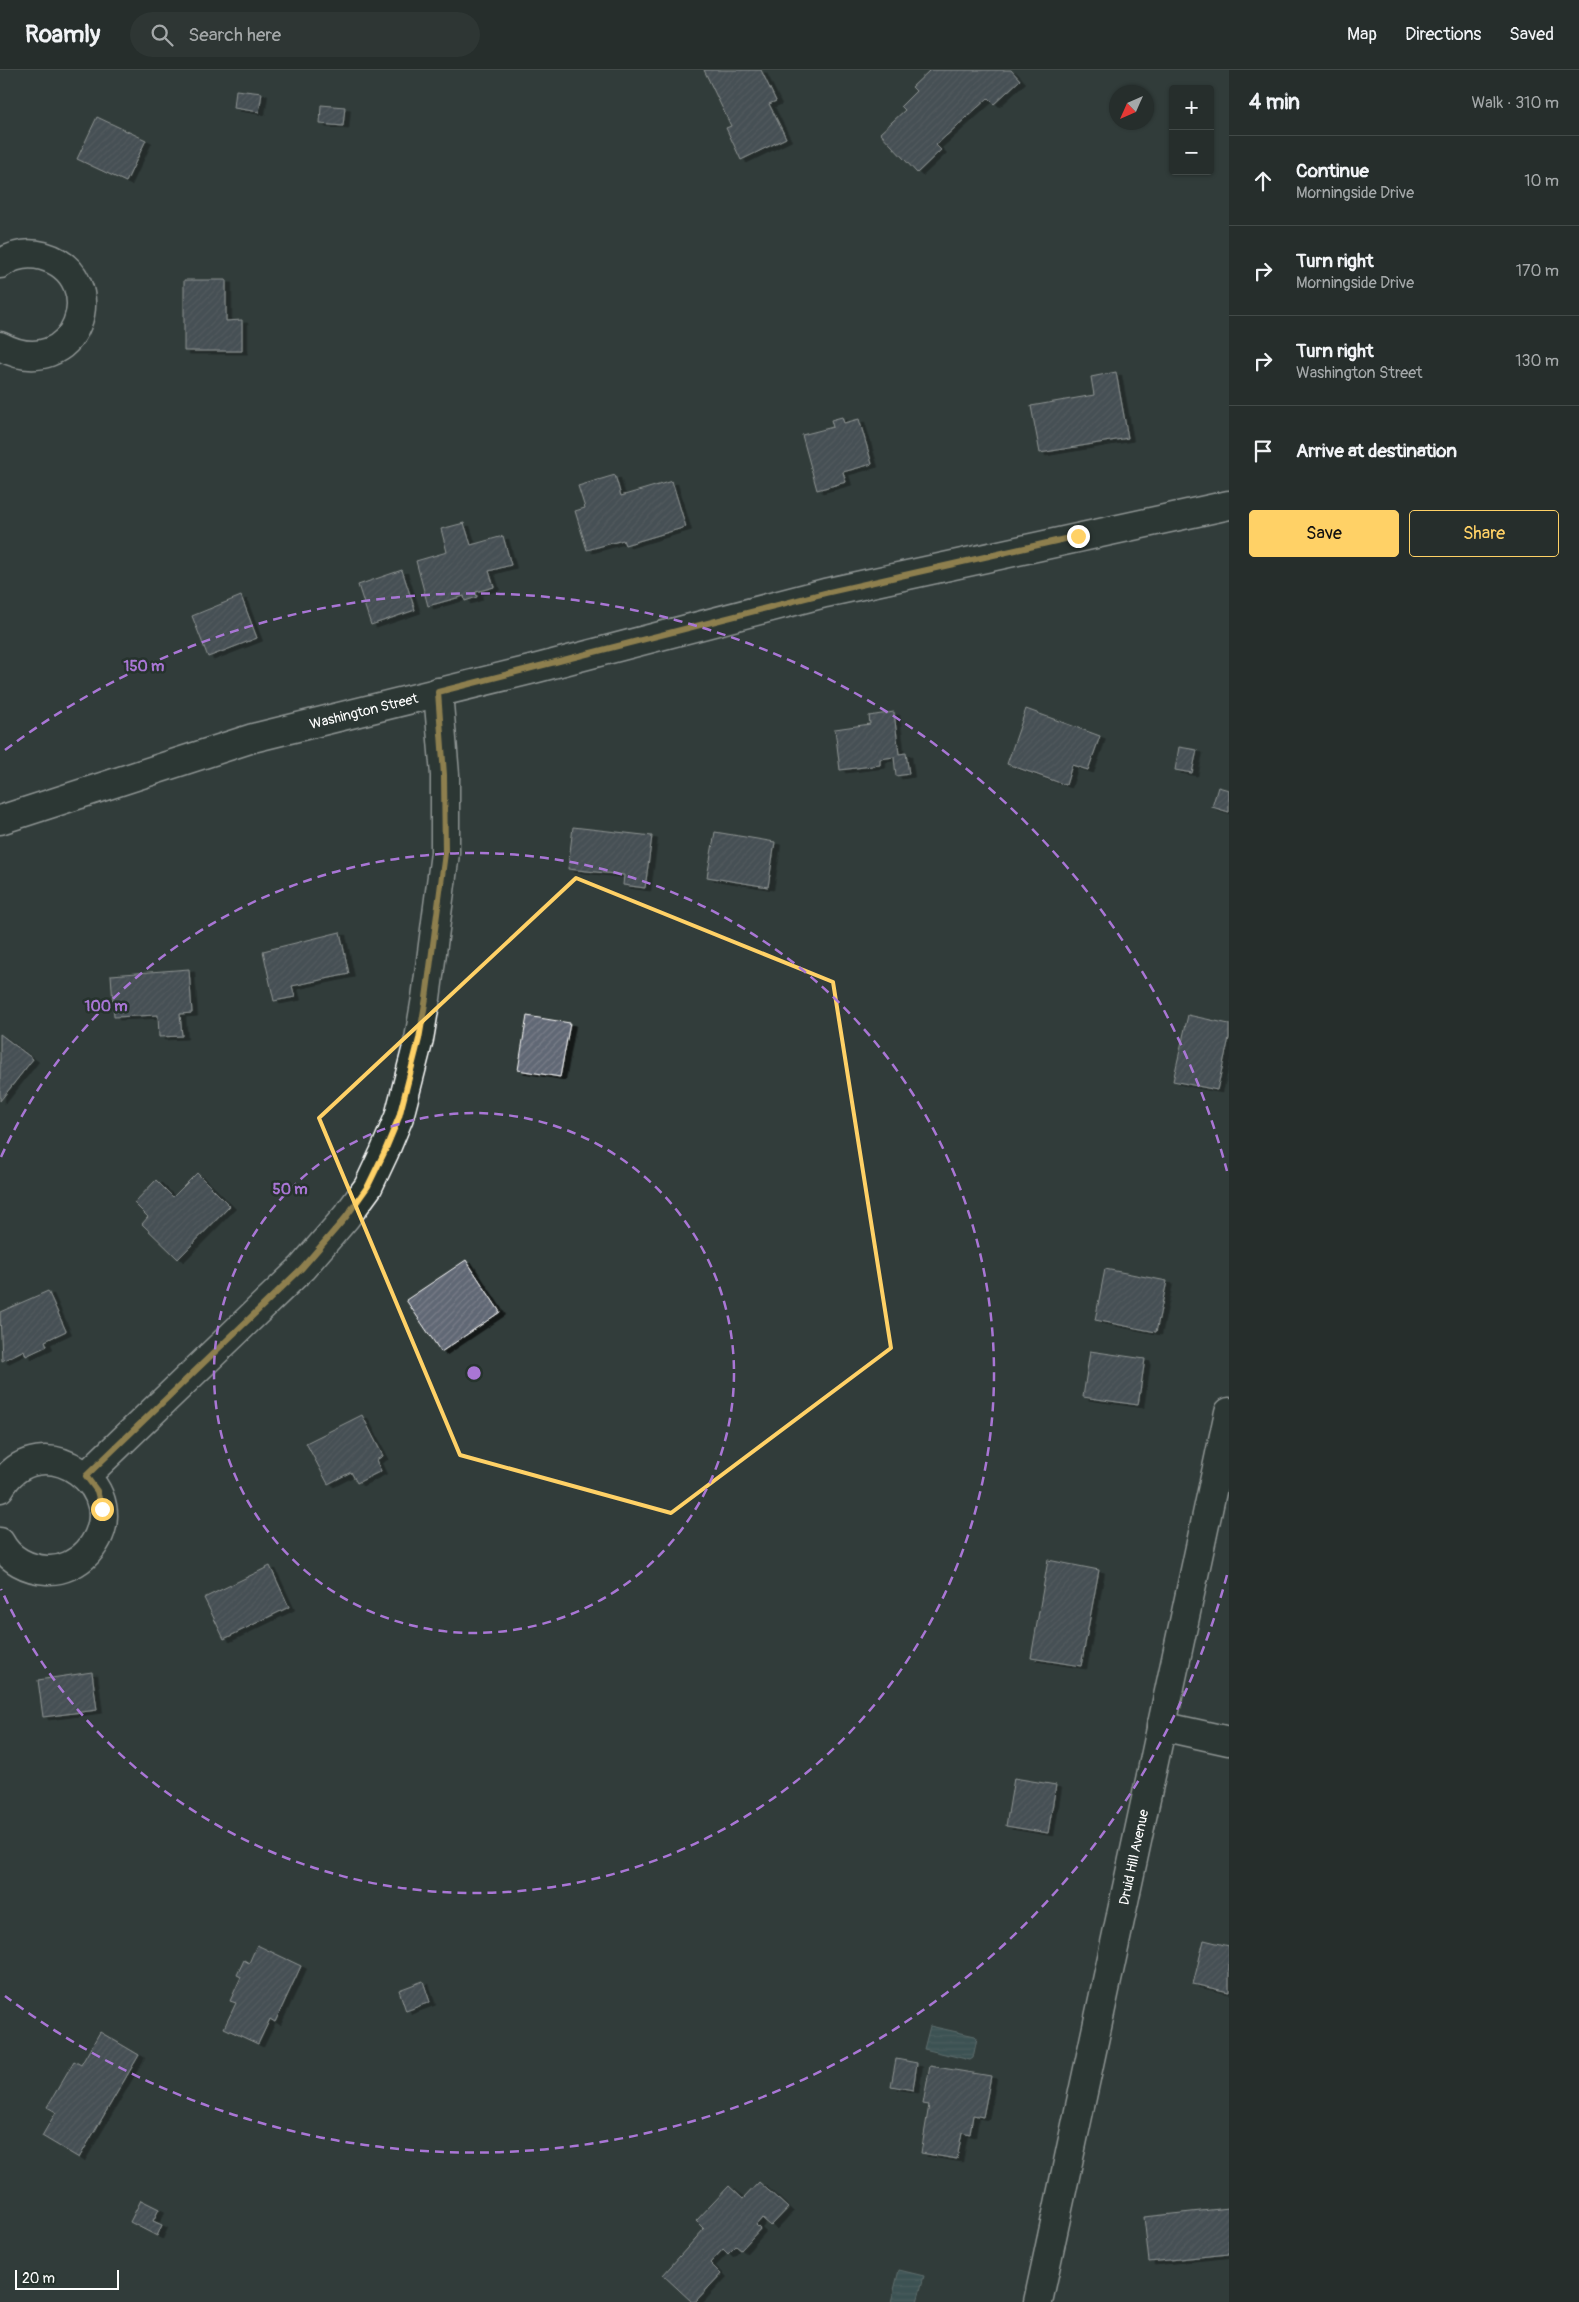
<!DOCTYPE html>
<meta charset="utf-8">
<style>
body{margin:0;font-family:Pangolin,sans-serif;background:#2e3634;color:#f1f3f6}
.controls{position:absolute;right:15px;top:15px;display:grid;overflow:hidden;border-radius:5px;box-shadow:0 1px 4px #0004}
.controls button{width:45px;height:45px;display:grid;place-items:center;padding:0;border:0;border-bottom:1px solid #424a48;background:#262e2c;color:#f1f3f6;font:25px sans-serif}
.compass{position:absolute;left:1109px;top:15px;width:45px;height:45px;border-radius:50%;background:#262e2c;box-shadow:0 1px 4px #0004;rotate:225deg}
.scale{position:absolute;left:15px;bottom:12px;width:104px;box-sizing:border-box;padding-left:5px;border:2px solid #fff;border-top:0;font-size:14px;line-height:18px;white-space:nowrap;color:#fff;-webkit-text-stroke:4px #26332d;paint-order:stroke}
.stop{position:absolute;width:15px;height:15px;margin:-11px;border:4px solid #ffd166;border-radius:50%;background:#fff}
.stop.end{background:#ffd166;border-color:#fff;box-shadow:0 1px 5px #0008}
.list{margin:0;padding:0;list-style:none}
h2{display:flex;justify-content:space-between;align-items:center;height:65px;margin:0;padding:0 20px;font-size:21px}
h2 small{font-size:16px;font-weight:400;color:#a4a8a9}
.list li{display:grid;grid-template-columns:32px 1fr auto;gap:15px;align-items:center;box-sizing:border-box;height:90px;padding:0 20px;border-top:1px solid #424a48}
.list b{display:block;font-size:19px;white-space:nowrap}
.list p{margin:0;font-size:16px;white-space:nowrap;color:#a4a8a9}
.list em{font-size:16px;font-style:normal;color:#a4a8a9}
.actions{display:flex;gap:10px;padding:15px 20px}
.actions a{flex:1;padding:11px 0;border:1px solid #ffd166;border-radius:5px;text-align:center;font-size:18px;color:#ffd166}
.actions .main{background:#ffd166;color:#111}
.icon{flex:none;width:28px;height:28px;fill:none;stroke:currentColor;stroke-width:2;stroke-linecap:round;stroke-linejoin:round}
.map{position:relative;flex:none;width:1229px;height:2232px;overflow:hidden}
header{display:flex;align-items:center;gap:30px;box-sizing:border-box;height:70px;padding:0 25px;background:#262e2c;border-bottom:1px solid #424a48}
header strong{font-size:24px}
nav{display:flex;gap:28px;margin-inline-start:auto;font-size:18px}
.search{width:350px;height:45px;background:#2e3634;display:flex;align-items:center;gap:12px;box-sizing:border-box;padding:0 18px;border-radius:28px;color:#a4a8a9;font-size:19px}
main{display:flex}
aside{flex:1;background:#262e2c}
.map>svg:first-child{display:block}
.water{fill:url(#water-rules);stroke:#94a8aa}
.building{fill:url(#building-hatch);stroke:#fff;filter:url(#shadow)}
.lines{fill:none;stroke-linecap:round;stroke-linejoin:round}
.minor-casing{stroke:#fff;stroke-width:31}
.tertiary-casing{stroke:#fff;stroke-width:31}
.minor{stroke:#26332d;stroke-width:28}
.tertiary{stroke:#26332d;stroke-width:28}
.route{stroke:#ffd166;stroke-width:6}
.marked{fill:none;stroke:#ffd166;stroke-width:4;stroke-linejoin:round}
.ring{fill:none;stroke:#a976d5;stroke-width:2.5;stroke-dasharray:9 6}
.labels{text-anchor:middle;stroke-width:5;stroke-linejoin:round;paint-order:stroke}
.street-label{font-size:14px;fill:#fff;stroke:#26332d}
.centre{fill:#a976d5;stroke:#26332d;stroke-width:2.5}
.ring-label{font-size:15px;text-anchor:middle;font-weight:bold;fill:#a976d5;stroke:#26332d;stroke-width:5;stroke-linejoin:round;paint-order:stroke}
</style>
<header>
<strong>Roamly</strong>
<div class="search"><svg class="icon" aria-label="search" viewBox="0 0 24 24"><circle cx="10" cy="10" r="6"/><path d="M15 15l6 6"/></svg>Search here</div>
<nav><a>Map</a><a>Directions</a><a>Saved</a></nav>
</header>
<main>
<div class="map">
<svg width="1229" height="2232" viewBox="0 0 1229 2232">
<defs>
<pattern id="water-rules" width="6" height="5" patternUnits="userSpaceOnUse" patternTransform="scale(1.25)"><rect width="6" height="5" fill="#4c6e72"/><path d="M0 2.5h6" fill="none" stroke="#678487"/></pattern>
<pattern id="building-hatch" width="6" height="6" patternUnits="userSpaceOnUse" patternTransform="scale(1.25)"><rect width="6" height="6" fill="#616774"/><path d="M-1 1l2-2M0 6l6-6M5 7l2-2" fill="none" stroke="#797e89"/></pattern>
<filter id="shadow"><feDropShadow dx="5.5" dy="3" stdDeviation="0" flood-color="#0009"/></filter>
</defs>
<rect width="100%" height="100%" fill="#323d3b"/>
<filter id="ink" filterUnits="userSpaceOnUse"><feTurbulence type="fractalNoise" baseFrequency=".02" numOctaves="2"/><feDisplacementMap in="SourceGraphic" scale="10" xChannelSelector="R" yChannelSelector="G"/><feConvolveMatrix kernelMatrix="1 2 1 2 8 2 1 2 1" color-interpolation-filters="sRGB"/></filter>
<g filter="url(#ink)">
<path class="water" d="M930,1956L975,1966L977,1968L973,1988L970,1990L924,1979Z
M899,2200L924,2206L917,2232H891Z"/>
<path class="building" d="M704,0H761L776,31L769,34L786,68L741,90L726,58L731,56Z
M930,0H1011L1020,10L994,34L988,28L936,75L941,80L917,103L880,63L905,40L901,36L916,21L912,17Z
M236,20L262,23L259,42L234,38Z
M321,35L345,37L343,56L320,54Z
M97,47L146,70L126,112L77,89Z
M184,210H226V251L242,250V281H184Z
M1116,302L1128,368L1040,383L1031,336L1094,325L1091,307Z
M842,347L844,353L859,349L872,394L843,402L846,412L817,420L802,365L833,357L831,350Z
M615,405L621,426L672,411L686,457L625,475L623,470L587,480L575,441L585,438L578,416Z
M464,453L471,475L503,466L511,495L489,501L494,517L476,522L477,527L465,531L464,526L428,536L416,491L447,482L441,459Z
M402,500L415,540L371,555L358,515Z
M241,526L257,568L208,587L192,546Z
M1026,639L1100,666L1088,700L1072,695L1066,715L1007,694Z
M894,642L899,684L906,683L909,704L896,706L894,687L880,689V695L840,700L835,659L870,654L869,646Z
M1179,677L1197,680L1192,703L1175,700Z
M1218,717L1229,720V742L1212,737Z
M573,757L652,766L645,818L623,815L624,805L568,799Z
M715,762L775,772L768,817L707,807Z
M340,862L349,904L292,916L295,927L274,931L263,881Z
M189,899L192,943L180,944L182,966L159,967L158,945L114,947L111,905Z
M1188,945L1229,954V968L1217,1020L1173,1011Z
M527,946L570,953L560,1007L518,1000Z
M0,964L33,989L0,1031Z
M197,1103L230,1136L178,1189L142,1154L148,1147L134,1133L156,1110L173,1127Z
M466,1190L500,1242L441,1282L406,1230Z
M1105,1199L1167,1211L1156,1262L1095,1250Z
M48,1221L66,1261L45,1271L47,1276L26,1286L24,1280L2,1291L0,1242Z
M1090,1281L1145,1289L1138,1335L1083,1327Z
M362,1345L383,1386L376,1390L381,1401L357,1413L351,1402L328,1414L306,1373Z
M1048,1490L1099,1500L1081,1596L1031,1588Z
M270,1496L289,1537L224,1569L204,1528Z
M92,1602L97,1640L43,1647L38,1610Z
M1014,1708L1056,1715L1048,1763L1006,1756Z
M1204,1870L1229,1876V1922L1193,1914Z
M257,1875L301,1896L275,1952L270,1949L258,1974L224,1958L236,1933L230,1931L241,1907L237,1905L244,1890L249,1893Z
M423,1911L430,1932L406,1941L399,1920Z
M100,1962L139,1985L79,2088L42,2066L56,2042L47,2037L74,1991L81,1995Z
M896,1989L917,1993L913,2020L891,2016Z
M930,1996L991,2006L983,2047L973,2045L970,2064L962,2062L957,2089L921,2083L929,2035L923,2034Z
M759,2112L788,2138L771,2156L762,2148L756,2155L760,2159L741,2180L736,2176L728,2184L723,2179L710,2193L721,2204L695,2232H692L663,2205L704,2159L696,2151L729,2116L743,2129Z
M141,2130L159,2139L153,2151L162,2155L157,2166L130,2152Z
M1229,2138V2184L1149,2192L1144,2147Z"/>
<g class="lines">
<defs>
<g id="minor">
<path d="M0,194C13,185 28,182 43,186C114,206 77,317 0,276"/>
<path d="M86,1406L302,1198L346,1147L368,1117L384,1083L399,1047L419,969L426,928L445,783V705L438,622"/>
<path d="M0,1418C39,1350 141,1420 88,1482C78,1493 62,1501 47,1500C28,1499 9,1490 0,1472"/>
<path d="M1161,1656L1229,1671"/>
<path id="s1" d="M1038,2232L1229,1342"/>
</g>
<g id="tertiary">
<path id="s2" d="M0,750L253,668L530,600L825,523L1229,435"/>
</g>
</defs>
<use href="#minor" class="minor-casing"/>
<use href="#tertiary" class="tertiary-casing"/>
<use href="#minor" class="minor"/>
<use href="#tertiary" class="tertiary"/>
</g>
</g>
<g class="lines" filter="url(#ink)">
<path class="route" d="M102,1439L97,1421L86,1406L302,1198L346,1147L368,1116L384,1083L399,1047L419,969L426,928L445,783L444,705L438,622L825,523L1078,466"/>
</g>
<path d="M0 0H1229V2232H0ZM576,808L833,912L891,1278L671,1443L460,1385L319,1048Z" fill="#323d3b" fill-opacity=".55" fill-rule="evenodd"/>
<path class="marked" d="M576,808L833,912L891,1278L671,1443L460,1385L319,1048Z"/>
<g class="ring">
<circle cx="474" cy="1303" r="260"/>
<path d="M1 1087A520 520 0 1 1 1 1519"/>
<path d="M1227 1505A780 780 0 0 1 5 1926M5 680A780 780 0 0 1 1227 1101"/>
</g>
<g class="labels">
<g class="street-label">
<text dy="5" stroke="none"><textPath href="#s2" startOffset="380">Washington Street</textPath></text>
<text dy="5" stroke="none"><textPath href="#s1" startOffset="455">Druid Hill Avenue</textPath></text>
</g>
</g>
<circle cx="474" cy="1303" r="8" class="centre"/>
<g class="ring-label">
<text x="144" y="601">150 m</text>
<text x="106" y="941">100 m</text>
<text x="290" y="1124">50 m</text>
</g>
</svg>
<div class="controls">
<button>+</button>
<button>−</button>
</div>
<svg class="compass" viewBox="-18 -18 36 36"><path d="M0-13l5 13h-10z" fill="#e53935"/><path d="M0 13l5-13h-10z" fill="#a4a8a9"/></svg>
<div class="scale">20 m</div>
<div class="stop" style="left:102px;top:1439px"></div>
<div class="stop end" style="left:1078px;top:466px"></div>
</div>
<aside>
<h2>4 min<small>Walk · 310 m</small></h2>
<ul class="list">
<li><svg class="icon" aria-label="ahead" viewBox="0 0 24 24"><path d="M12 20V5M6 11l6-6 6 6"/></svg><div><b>Continue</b><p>Morningside Drive</p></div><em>10 m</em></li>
<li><svg class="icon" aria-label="right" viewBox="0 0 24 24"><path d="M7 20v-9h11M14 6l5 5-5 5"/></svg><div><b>Turn right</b><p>Morningside Drive</p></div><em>170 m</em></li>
<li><svg class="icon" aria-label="right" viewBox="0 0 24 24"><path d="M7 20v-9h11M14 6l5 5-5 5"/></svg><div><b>Turn right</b><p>Washington Street</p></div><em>130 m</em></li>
<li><svg class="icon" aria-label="arrive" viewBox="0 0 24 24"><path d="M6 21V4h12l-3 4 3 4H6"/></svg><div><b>Arrive at destination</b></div></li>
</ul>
<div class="actions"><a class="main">Save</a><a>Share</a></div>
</aside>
</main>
